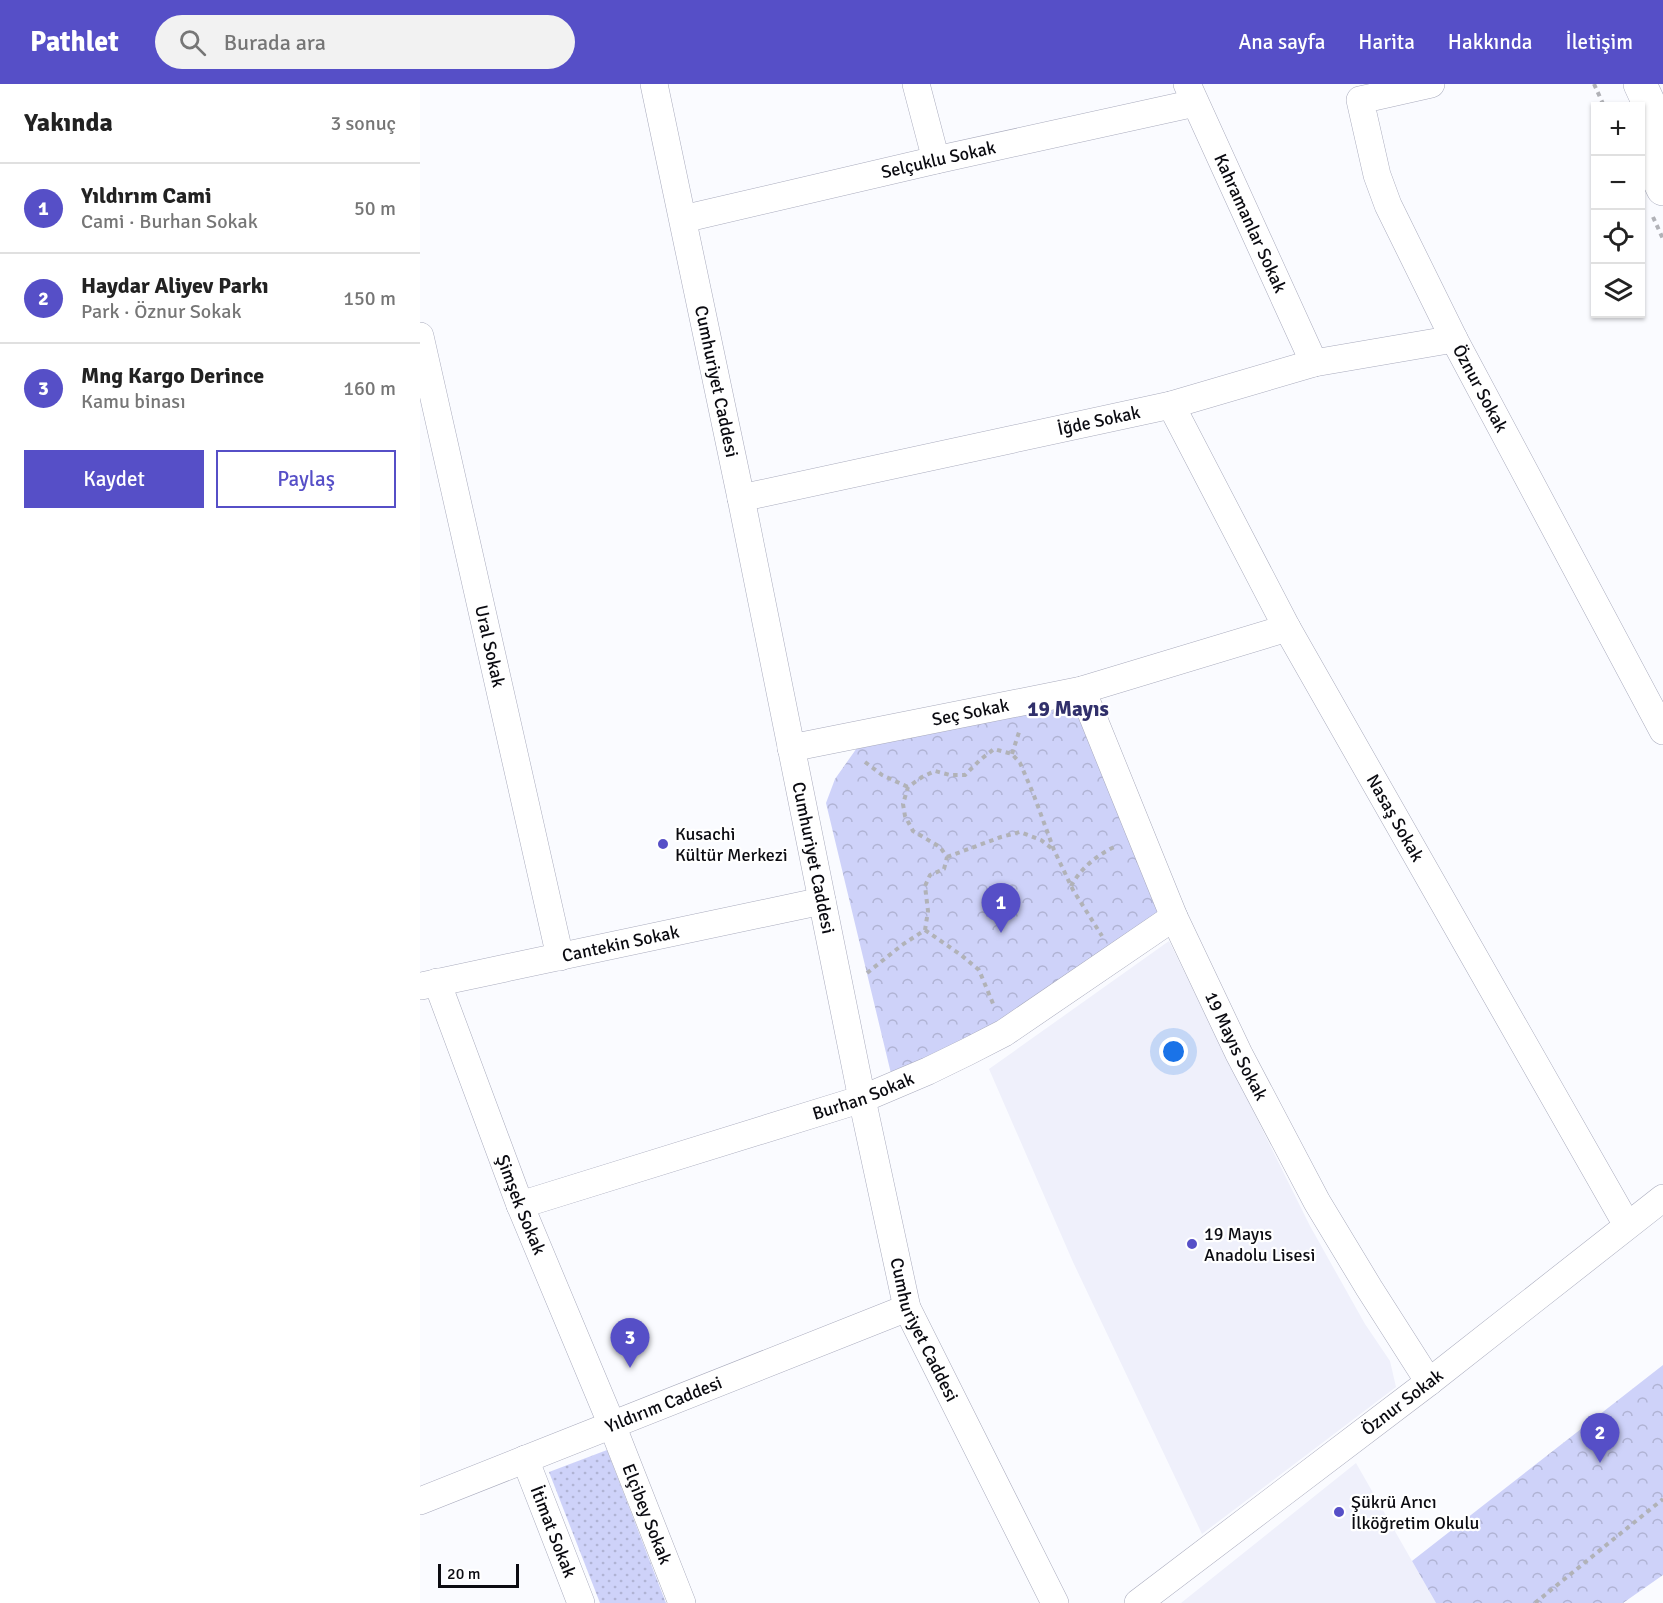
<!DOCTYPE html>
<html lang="tr">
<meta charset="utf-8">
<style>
body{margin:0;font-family:Signika,sans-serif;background:#f2f2f2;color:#222}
.controls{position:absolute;right:18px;top:18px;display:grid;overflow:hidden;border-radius:0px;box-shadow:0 2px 4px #0004}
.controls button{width:54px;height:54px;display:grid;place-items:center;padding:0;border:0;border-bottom:2px solid #e0e0e0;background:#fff;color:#222;font:30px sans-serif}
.scale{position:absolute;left:18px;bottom:15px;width:81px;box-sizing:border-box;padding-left:6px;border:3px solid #0b0b11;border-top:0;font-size:16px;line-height:21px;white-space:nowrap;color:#0b0b11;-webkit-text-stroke:4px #fff;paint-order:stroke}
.you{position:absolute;left:754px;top:968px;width:21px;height:21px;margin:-15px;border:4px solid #fff;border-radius:50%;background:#1a73e8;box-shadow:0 0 0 9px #1a73e833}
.badge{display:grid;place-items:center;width:39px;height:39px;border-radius:50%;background:#564fc7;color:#fff;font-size:20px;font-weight:700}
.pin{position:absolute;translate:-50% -50px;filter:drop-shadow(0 2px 3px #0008)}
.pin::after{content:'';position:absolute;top:32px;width:21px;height:18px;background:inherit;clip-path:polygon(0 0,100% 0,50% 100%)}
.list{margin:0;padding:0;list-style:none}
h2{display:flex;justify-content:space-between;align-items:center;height:78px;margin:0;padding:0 24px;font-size:26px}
h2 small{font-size:20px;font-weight:400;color:#767676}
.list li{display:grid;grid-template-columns:39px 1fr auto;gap:18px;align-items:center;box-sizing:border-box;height:90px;padding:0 24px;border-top:2px solid #e0e0e0}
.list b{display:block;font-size:22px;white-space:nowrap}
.list p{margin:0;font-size:20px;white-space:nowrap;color:#767676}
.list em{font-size:20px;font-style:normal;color:#767676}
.actions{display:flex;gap:12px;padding:18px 24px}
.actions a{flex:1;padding:14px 0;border:2px solid #564fc7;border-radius:0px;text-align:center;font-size:21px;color:#564fc7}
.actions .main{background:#564fc7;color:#fff}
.icon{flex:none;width:33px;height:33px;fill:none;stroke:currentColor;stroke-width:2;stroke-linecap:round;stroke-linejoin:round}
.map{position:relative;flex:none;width:1243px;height:1519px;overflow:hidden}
header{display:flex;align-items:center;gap:36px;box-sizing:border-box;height:84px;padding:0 30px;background:#564fc7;color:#fff}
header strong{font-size:28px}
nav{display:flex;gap:33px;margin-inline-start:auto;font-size:21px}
.search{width:420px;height:54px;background:#f2f2f2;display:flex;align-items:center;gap:15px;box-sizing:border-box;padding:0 21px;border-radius:33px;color:#767676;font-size:22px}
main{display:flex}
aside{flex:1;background:#fff}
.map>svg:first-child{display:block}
.built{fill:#eff0fb}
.grass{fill:url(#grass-dots)}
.park{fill:url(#park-crowns)}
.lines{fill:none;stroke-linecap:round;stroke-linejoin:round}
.minor-casing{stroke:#a9abbd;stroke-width:28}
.major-casing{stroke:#a9abbd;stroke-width:34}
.path{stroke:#b1b2b7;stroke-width:4;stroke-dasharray:4.5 4.5;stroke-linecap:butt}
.minor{stroke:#fff;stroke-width:27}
.major{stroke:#fff;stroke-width:33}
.poi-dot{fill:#564fc7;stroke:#fff;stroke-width:2}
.labels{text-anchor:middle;stroke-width:4.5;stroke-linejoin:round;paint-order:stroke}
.street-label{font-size:18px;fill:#0b0b11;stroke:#fff}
.poi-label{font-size:18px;fill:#0b0b11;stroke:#fff;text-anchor:start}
.quarter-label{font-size:21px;font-weight:bold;fill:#31306b;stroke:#fff}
</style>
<header>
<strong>Pathlet</strong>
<div class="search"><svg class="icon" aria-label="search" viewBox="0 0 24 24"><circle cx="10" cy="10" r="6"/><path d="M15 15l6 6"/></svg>Burada ara</div>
<nav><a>Ana sayfa</a><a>Harita</a><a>Hakkında</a><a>İletişim</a></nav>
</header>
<main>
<aside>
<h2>Yakında<small>3 sonuç</small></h2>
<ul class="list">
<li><span class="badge">1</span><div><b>Yıldırım Cami</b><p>Cami · Burhan Sokak</p></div><em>50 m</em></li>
<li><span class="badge">2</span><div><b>Haydar Aliyev Parkı</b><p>Park · Öznur Sokak</p></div><em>150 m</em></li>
<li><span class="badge">3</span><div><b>Mng Kargo Derince</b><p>Kamu binası</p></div><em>160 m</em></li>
</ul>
<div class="actions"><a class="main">Kaydet</a><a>Paylaş</a></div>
</aside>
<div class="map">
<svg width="1243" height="1519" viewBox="0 0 1243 1519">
<defs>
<pattern id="grass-dots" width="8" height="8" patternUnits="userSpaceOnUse" patternTransform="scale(1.5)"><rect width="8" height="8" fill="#ced2f9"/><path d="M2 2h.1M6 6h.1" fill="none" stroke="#b0b3d4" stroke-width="1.8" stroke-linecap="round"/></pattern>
<pattern id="park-crowns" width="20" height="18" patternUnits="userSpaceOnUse" patternTransform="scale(1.5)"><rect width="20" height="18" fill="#ced2f9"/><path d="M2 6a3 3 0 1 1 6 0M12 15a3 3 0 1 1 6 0" fill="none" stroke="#b0b3d4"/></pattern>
</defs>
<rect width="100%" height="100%" fill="#fafbff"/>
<path class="built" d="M749,857L890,1142L945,1240L970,1277L976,1303L782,1450L653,1178L569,985Z
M936,1379L1016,1519H761Z"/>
<path class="grass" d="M187,1366L246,1519H180L129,1388Z"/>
<path class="park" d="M662,606L754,833L474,1002L406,719L415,695L439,661Z
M1243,1281V1491L1203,1519H1016L992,1477Z"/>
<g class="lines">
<defs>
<g id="minor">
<path id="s1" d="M234,0L321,414L442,1015L487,1224L635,1519"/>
<path d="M496,0L516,76"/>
<path id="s2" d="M767,0L894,279"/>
<path id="s3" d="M1011,0L940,16L957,91L968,121L1034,255L1243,647"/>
<path id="s4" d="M263,135L516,76L775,19"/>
<path id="s5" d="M0,252L140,873"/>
<path id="s6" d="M751,321L867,544L1207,1141"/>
<path id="s7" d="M321,414L751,321L894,279L1034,255"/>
<path id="s8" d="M662,606L754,833L819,970L897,1118L949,1204L1009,1298"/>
<path id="s9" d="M371,664L662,606L867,544"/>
<path id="s10" d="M17,898L100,1121L192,1341L262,1519"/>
<path id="s11" d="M1,902L402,817"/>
<path id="s12" d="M100,1121L442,1015L508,987L547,968L584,949L754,833"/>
<path id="s13" d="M105,1375L161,1519"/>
<path id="s14" d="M0,1417L487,1224"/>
<path id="s15" d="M718,1519L1009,1298L1243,1114"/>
</g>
<path id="major" d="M1220,0L1243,50
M1220,56L1243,105"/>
</defs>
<use href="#minor" class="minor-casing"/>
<use href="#major" class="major-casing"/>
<path class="path" d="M1174,0L1184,22
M1233,133L1243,155
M592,670L600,645
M445,678L462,691L488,703
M527,773L581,753L600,748L621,756L634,766
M651,802C661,784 677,771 696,762
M505,846L541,871L559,886L574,922
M447,889L482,861L505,846L508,827L505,802L510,791L524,785L527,773L520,763L493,747L485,732L483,720L488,703L502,693L515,687L530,691H545L560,676L574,665L592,670L600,679L613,709L634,766L653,806L682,852
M1115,1519L1243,1415"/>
<use href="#minor" class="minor"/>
<use href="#major" class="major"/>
</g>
<g class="poi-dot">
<circle cx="243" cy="760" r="6"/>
<circle cx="772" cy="1160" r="6"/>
<circle cx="919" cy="1428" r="6"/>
</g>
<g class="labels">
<g class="street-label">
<text dy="6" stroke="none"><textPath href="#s4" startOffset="262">Selçuklu Sokak</textPath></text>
<text dy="6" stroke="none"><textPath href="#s2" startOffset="153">Kahramanlar Sokak</textPath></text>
<text dy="6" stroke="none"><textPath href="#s1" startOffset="304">Cumhuriyet Caddesi</textPath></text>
<text dy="6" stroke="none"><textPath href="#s3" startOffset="387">Öznur Sokak</textPath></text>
<text dy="6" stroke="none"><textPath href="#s7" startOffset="366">İğde Sokak</textPath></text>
<text dy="6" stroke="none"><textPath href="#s5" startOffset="318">Ural Sokak</textPath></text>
<text dy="6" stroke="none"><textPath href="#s9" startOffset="183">Seç Sokak</textPath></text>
<text dy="6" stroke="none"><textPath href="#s6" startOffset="470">Nasaş Sokak</textPath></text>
<text dy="6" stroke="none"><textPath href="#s1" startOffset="790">Cumhuriyet Caddesi</textPath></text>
<text dy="6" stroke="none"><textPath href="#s11" startOffset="204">Cantekin Sokak</textPath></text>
<text dy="6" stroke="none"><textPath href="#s8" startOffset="388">19 Mayıs Sokak</textPath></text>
<text dy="6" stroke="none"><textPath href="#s12" startOffset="360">Burhan Sokak</textPath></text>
<text dy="6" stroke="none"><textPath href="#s10" startOffset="238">Şimşek Sokak</textPath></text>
<text dy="6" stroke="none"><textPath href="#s1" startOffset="1276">Cumhuriyet Caddesi</textPath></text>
<text dy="6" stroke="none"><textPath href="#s15" startOffset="332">Öznur Sokak</textPath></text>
<text dy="6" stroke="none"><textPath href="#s14" startOffset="262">Yıldırım Caddesi</textPath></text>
<text dy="6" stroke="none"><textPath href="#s10" startOffset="572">Elçibey Sokak</textPath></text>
<text dy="6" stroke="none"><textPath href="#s13" startOffset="78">İtimat Sokak</textPath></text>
</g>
<g class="poi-label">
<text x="255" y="756">Kusachi<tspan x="255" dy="21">Kültür Merkezi</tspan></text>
<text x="784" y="1156">19 Mayıs<tspan x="784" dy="21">Anadolu Lisesi</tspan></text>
<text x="931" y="1424">Şükrü Arıcı<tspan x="931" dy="21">İlköğretim Okulu</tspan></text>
</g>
<g class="quarter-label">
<text x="648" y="632">19 Mayıs</text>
</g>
</g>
</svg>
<div class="controls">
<button>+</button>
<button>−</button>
<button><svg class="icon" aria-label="locate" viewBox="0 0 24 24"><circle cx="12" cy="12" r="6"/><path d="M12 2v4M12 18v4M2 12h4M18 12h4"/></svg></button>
<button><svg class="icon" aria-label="layers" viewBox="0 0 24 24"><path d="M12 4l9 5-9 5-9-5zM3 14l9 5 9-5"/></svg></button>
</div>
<div class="scale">20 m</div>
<div class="you"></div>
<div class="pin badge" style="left:581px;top:849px">1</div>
<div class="pin badge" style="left:1180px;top:1379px">2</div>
<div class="pin badge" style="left:210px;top:1284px">3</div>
</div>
</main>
